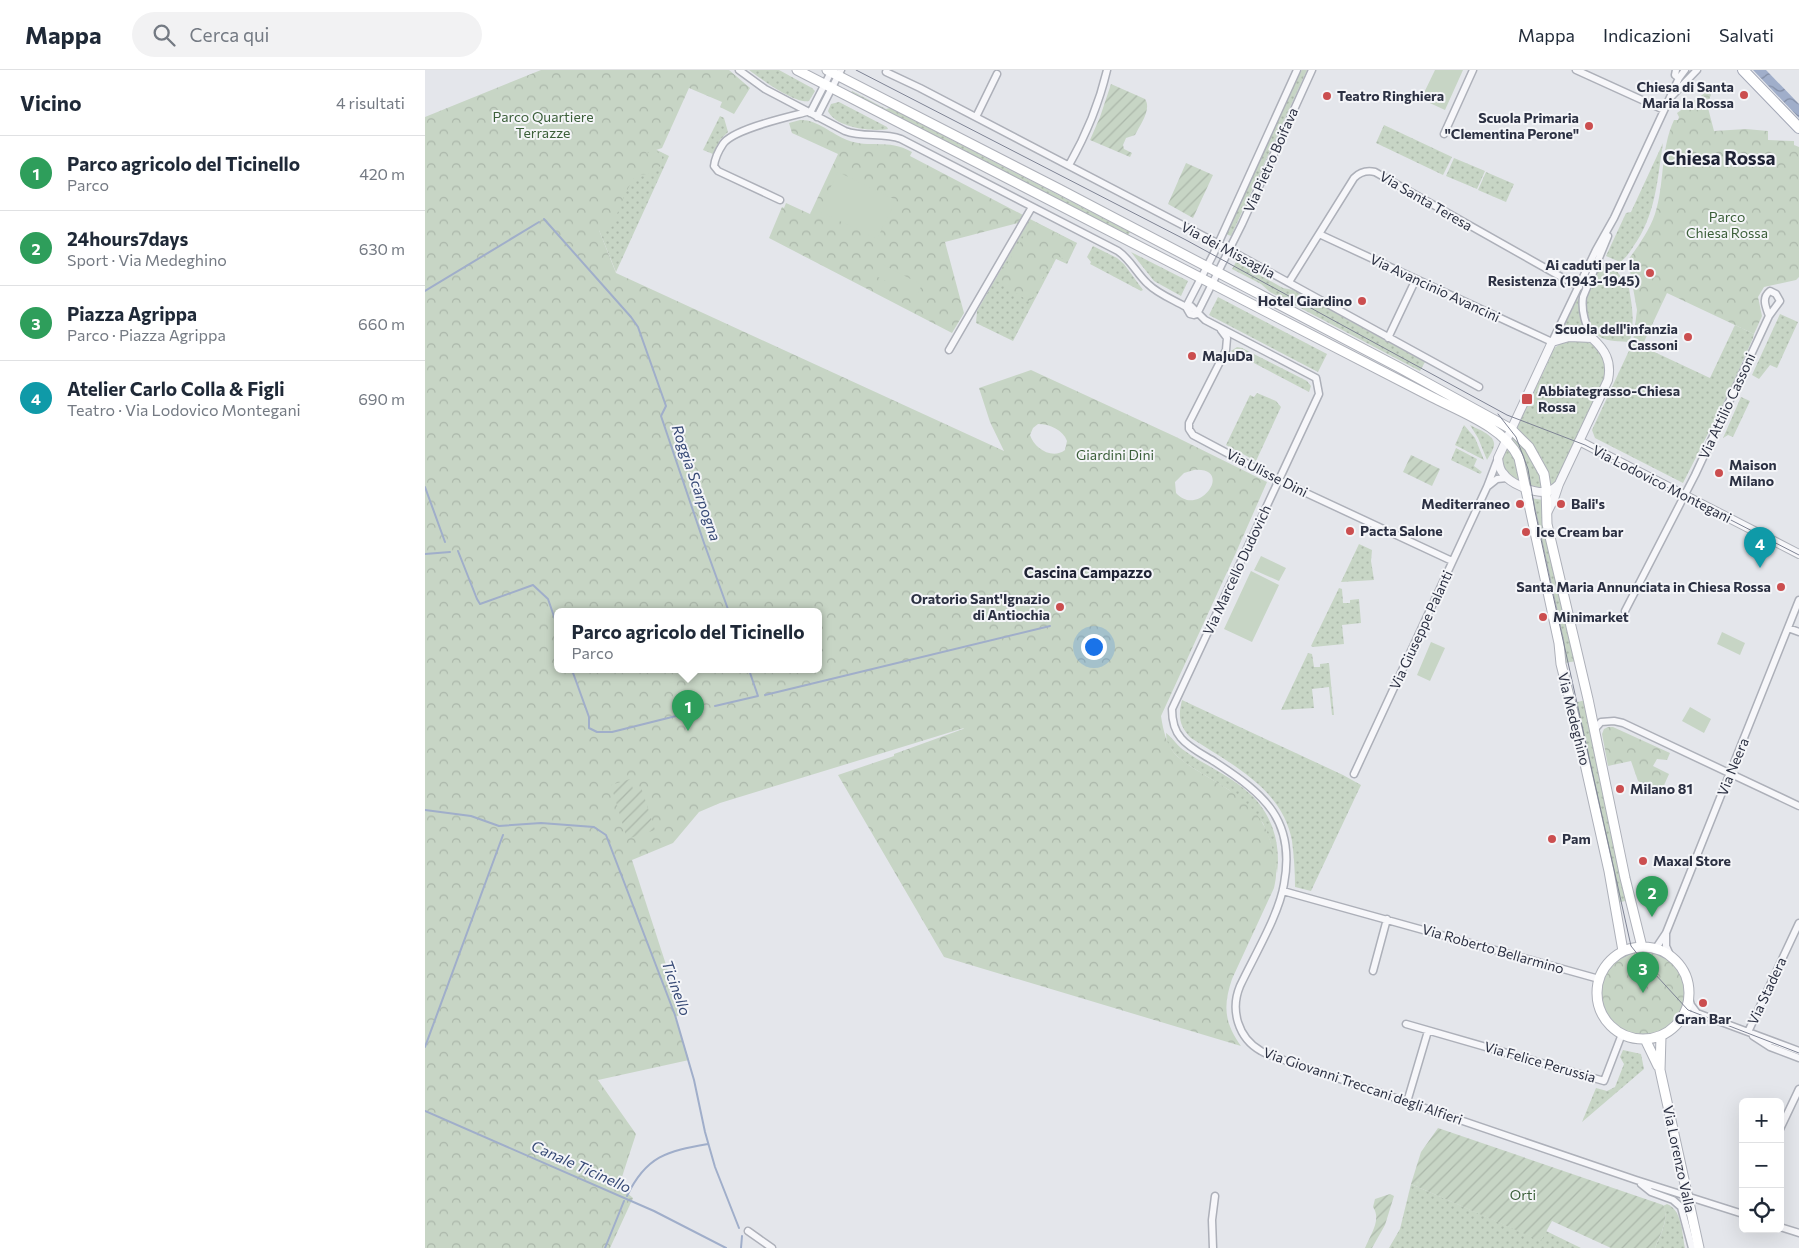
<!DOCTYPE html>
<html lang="it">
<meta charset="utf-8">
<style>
body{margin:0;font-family:Commissioner,sans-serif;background:#f2f2f3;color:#1f2937}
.controls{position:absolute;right:15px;bottom:15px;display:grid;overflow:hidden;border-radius:8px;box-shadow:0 5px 20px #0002}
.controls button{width:45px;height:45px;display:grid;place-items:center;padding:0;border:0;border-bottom:1px solid #e0e1e3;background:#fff;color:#1f2937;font:25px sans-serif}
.you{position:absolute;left:668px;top:576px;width:18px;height:18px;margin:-12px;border:4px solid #fff;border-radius:50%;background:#1a73e8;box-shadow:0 0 0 8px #1a73e833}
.badge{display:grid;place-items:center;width:32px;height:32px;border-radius:50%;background:#cb4e4f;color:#fff;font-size:16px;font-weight:700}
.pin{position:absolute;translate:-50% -41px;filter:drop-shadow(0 1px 2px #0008)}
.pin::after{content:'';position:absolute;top:26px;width:18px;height:15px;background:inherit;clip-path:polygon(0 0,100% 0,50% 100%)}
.popup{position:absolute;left:129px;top:538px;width:268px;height:65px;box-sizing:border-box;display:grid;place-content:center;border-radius:8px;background:#fff;filter:drop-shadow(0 1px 4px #0005);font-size:16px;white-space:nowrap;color:#747a83}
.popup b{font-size:19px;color:#1f2937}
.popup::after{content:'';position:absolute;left:50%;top:100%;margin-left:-10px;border:10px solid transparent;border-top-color:#fff}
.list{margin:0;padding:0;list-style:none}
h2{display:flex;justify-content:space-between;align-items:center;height:65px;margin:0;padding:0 20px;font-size:21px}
h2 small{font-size:16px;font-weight:400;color:#747a83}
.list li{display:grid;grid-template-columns:32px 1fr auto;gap:15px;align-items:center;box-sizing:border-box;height:75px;padding:0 20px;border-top:1px solid #e0e1e3}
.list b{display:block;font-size:19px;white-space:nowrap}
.list p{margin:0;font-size:16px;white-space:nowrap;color:#747a83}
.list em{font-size:16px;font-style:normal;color:#747a83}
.icon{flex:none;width:28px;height:28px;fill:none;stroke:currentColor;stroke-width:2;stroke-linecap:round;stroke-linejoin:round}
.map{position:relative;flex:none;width:1374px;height:1178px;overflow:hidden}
header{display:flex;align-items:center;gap:30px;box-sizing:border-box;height:70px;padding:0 25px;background:#fff;border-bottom:1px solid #e0e1e3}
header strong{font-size:24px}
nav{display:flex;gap:28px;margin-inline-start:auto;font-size:18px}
.search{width:350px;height:45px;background:#f2f2f3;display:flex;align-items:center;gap:12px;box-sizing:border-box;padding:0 18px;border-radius:28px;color:#747a83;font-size:19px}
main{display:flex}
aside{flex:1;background:#fff}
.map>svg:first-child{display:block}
.grass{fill:url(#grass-dots)}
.forest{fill:url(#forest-crowns);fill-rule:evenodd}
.garden{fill:url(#garden-furrows)}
.pitch{fill:#c7d5c5}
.water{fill:url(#water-waves)}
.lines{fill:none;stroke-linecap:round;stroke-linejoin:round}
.stream{stroke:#a0aeca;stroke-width:2}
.minor-casing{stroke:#adb0b9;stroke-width:9}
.tertiary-casing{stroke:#adb0b9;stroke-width:10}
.secondary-casing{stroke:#adb0b9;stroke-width:11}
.primary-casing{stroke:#a3a8b7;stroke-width:12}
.minor{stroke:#f7f7fa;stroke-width:6}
.tertiary{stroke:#f7f7fa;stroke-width:8}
.secondary{stroke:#fff;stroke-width:9}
.primary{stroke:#fff;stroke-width:10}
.tram{stroke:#7e8394;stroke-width:1}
.poi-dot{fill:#cb4e4f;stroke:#f4f5f8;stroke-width:2}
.labels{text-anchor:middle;stroke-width:4;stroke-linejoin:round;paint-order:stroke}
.poi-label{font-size:14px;font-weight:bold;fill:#2c3143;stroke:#f4f5f8;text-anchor:start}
.park-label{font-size:14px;fill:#3b5f39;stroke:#f4f5f8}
.street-label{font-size:14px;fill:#2c3143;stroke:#f4f5f8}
.water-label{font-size:15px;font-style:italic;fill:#374a76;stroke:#f4f5f8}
.neighbourhood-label{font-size:15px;font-weight:bold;fill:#1e2234;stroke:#f4f5f8}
.district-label{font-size:19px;font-weight:bold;fill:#1e2234;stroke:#f4f5f8}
</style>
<header>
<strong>Mappa</strong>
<div class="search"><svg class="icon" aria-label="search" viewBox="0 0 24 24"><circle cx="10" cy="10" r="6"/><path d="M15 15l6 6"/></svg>Cerca qui</div>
<nav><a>Mappa</a><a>Indicazioni</a><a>Salvati</a></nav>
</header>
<main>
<aside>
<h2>Vicino<small>4 risultati</small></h2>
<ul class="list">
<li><span class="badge" style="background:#2e9e5b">1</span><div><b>Parco agricolo del Ticinello</b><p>Parco</p></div><em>420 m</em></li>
<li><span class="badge" style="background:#2e9e5b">2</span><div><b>24hours7days</b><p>Sport · Via Medeghino</p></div><em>630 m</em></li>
<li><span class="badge" style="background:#2e9e5b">3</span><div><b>Piazza Agrippa</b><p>Parco · Piazza Agrippa</p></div><em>660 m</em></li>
<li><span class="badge" style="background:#0f9aa8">4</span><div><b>Atelier Carlo Colla &amp; Figli</b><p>Teatro · Via Lodovico Montegani</p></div><em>690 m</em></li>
</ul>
</aside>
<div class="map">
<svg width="1374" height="1178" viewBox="0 0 1374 1178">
<defs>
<pattern id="grass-dots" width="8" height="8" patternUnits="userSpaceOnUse" patternTransform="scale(1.25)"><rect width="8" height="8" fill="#c7d5c5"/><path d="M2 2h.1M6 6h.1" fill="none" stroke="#abb7aa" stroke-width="1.8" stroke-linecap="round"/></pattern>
<pattern id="forest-crowns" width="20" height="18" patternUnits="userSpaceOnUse" patternTransform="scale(1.25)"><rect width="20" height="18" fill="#c7d5c5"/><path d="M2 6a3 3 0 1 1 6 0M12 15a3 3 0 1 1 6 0" fill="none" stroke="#abb7aa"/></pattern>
<pattern id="garden-furrows" width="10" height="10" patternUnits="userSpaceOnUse" patternTransform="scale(1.25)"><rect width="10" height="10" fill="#c7d5c5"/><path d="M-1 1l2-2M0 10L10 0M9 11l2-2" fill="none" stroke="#abb7aa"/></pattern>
<pattern id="water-waves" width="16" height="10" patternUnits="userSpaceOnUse" patternTransform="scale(1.25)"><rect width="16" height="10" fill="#a0aeca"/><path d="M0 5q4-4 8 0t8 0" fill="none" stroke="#838ea6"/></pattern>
</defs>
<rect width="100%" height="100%" fill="#e4e6eb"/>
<path class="grass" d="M324,0H354L387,18L390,21L384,31C370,34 336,9 324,0Z
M877,0H882L806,166L801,164L869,14Z
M427,21L461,39L465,38L705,162L703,166L426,23Z
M414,32L462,57L463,59C447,62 411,58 403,41L406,34Z
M295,46L299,48L303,62L295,70L288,84L278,80Z
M959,55L1027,87L1018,105L951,73Z
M1238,73C1232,111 1231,145 1208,177C1204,183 1201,188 1195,192L1181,186L1201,143L1206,142Z
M230,79L244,86L191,202L154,111Z
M1029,88L1060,101L1052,119L1021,106Z
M1061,102L1089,114L1081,132L1053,120Z
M605,149L652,173L642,194L631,189L588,271L551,253L552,241Z
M668,176L692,188L699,194L718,220L716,221L665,194L666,192L662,187Z
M706,182L763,211L756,226L729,211Z
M811,192L858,218L868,220L1000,292L995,301L845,222L836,214L807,199Z
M1176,193L1191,200L1199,211L1203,213C1207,235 1210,249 1205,272C1196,271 1183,272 1175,267C1163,260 1158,238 1161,225C1164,214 1171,203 1176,193Z
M793,227L902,284L893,302L784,245Z
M1153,228L1155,230V247L1161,264L1148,263L1137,265L1135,264Z
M1355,244L1373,252L1352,298L1345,295L1334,309L1327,305Z
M1310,255L1329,264L1328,268L1304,322L1258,413L1170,368L1167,360L1208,272L1285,308Z
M1148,270C1176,272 1180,283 1181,308L1131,412L1125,417L1117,389L1104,371L1090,357L1104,326H1107L1125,288L1123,287C1129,276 1136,272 1148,270Z
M812,277L817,278L882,311L886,316L884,322L806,281Z
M832,323L851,331L856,337L831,391L801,375L825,325L829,327Z
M1316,327L1325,331L1308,367L1303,365L1298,368Z
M1039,355L1050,368L1059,390L1030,375Z
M1045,355C1052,359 1068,364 1069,373C1070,378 1064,386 1062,390L1053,368Z
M1086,365C1102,380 1113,394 1117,415L1115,418L1104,415L1095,381L1086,369Z
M1081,376L1089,385L1094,410C1076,402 1074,393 1081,376Z
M1031,378L1052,389L1049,396L1057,402L1055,404L1026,390Z
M1105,428L1118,430L1152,591L1139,593Z
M934,474L947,480L946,491L949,510L916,512Z
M914,518L917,519L918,533H925V530L934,529L936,553L917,555L919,574L888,577L886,576Z
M883,583L887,584L889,597H895V594L904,593L909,645H907L904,617L887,619L889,638L856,640Z
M757,630L918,705L936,715L886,821L870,817C870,802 869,786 867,771C858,719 806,694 766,668C754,656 753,646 757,630Z
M1161,630L1165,660L1198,812L1204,830L1192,833L1148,633Z
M741,663C748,668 752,676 760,681C781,696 806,706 824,723C847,743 856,774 852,803L845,771L838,753L804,720L760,693L750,684L742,674Z
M1198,980L1216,984L1219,999L1157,1052L1171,1018L1182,1021L1190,1017L1199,994L1195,987Z
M986,1114L1115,1170L1121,1161L1156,1178H964L975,1159Z
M1242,1134C1257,1140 1257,1163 1260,1178H1230C1235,1165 1245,1149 1238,1136Z"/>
<path class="forest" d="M116,0H304L325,18L309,44L295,37L297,32L264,18L237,78L216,85L231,81L237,86V94L229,103L210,106L200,124L187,157L174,160L191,203L579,381L565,352L554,318L606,300L749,366L842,412L809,487L736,646C738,659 741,674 750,684C758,692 768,698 778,704C811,724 837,737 847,777C851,794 853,801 849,818L807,909C798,936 799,952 816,976L519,887L413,705L469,686V684L538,659L539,658L295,733L274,742L248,773L207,790L257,944L250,947L264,990L173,1010L211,1064L194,1116L208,1128L185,1178H0V47ZM613,354C625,354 638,360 642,371L640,380C627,390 609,378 605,365L608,358ZM769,400C810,397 774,449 751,423L750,412L759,403ZM133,542H393V600H133Z
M1284,20L1286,25L1282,34L1289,61L1321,59L1343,61V70L1369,71V75L1374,77V207L1371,210L1339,217L1333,227L1337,246L1329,264L1242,223L1217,276L1208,272L1212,240L1203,190C1214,175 1224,161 1230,144C1240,114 1235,80 1249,50H1253L1254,47L1252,43Z
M375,50C391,49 407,64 422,70C445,79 462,68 487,82L485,86L598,145L593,153L520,172L539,243L527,263L344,168L357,137L359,138L361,133L385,144L413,84L367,63L364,53Z
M608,151L651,173L642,191L630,185L605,232L572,211Z
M1183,657H1188L1245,683L1242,690L1232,689L1228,696L1244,704L1236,722L1213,711L1206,691L1183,696L1177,664L1179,659Z
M1175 923a43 43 0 1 1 86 0a43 43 0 1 1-86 0Z"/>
<path class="garden" d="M686,14L720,29C727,39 715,55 710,65L701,68L698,75L699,79L707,83L705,87L665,70L675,47Z
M761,93L788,105L768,148L743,134Z
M986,385L1015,399L1007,416L978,402Z
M205,709L208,719L216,717L230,760L202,769L186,715Z
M1013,1058L1238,1135C1245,1149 1235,1164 1230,1178H1186L1127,1151L1116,1171L986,1114L996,1082Z
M965,1124L969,1126L960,1155L947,1178H940C945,1165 957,1150 948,1137L950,1129Z"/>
<path class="pitch" d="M1010,0H1038L1020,40L996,29Z
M413,102L471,130L452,169L394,141Z
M457,194L497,215L491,226L451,206Z
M836,486L861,498L854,511L829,500Z
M826,501L854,515L827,572L799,559Z
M1297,562L1320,573L1315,585L1292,574Z
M1006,572L1020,578L1005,611L992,605Z
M1265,637L1286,649L1279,663L1257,651Z"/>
<path class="water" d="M1328,0H1341L1374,34V48Z"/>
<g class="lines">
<path class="stream" d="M119,149L206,247L213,257L241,336L236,346L279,473L304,542
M0,221L114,152
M0,417L20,472
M33,481L52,529L55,534L108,515L123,529L133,558
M0,484L25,482
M147,600L164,647V658L172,662H187L275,640
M340,625L625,556
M290,636L333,626L324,600
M0,740L46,746L74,756L116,753L169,757L181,765L250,945L269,1010L280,1062L290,1097L314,1158
M0,977L78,765
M0,1041L229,1141L301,1178
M202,1126C221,1086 242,1081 283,1074
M180,1178L199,1131
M316,1178L317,1166"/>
<defs>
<path id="minor" d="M314,0L340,19L420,61C438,68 458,62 476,69L693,181C706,190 712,204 723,214C733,224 749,230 761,237L766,236L780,250L891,308L894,324L747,639C747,649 749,660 756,668C764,678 779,685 790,692C839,724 871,750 859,814C854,845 829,886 815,916C805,940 813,968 836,981C844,986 853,988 862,991L1211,1110L1318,1144
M1151,0L1239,40
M1251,0L1250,5L1254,8
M461,2L495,18L788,171L1054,317
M1247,26L1272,0
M385,43L407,0
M392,47L416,0
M551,47L572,4
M1019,64L1048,0
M644,95C661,65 674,34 682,0
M355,130L293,101L289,96C290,88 294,80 298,74C308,59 363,47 382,42
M894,164L1127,272L1171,180L1189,148L1254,8L1260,0
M864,212L929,108C935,102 941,100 950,102L1154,217
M761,237L788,185L872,0
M761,237L765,244L769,245L772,244
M772,244L817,154L887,0
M796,260L802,268L801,280L764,353V359L768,365L849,408L1027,491
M963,268L991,209
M1167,268C1161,255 1156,242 1158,227L1183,166
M524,280L607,137
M1062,417L1072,409L1082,408
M1200,541L1270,405L1344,246L1355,231L1351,224L1345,221C1336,228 1341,237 1344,246
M1363,558L1374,562
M1169,660L1176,652L1189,651L1198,653L1374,736
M929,704L1062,417L1073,388
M858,821L1174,909
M1241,864V876L1245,885
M1231,878L1241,863L1374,530
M948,901L962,849
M1264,928L1266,935L1272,943L1374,981
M1256,950L1264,945L1272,943
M981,954L1179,1011L1197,964
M1323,962L1374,853
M1328,966L1345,977L1374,988
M982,1032L1003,961
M1355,1059L1374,1019
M1216,1114L1226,1122L1248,1130L1256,1137L1267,1178
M1355,1157L1374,1163
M323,1161L347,1178
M788,1178L787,1150L790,1126"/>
<path id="tertiary" d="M1154,371L1374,484
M1122,443L1129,429L1134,414L1183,310C1187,291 1180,280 1167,268L1144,267L1127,272L1073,388C1074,394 1074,399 1078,403C1085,414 1108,423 1121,422C1126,421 1130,418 1134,414"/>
<path id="secondary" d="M372,0L1007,327C1036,342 1079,357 1094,388L1134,573L1136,594L1152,658L1184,801L1198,881
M402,0L634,119L975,298L1086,359L1104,377L1119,404L1121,417L1122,454L1163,629L1200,808L1217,877
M1172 923a46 46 0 1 1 92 0a46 46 0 1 1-92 0Z
M1236,966L1235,1000L1274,1178
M1220,969L1233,996"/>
<path id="primary" d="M1318,0L1374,58"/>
</defs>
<use href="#minor" class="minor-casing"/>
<use href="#tertiary" class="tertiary-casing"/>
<use href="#secondary" class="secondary-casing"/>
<use href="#primary" class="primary-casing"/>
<use href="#minor" class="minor"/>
<use href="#tertiary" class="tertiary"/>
<use href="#secondary" class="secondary"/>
<use href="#primary" class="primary"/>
<path class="tram" d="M431,0L761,170L1082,345L1160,375L1374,485
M1073,344L1091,367L1103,399L1110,441L1126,516L1206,876L1218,891L1263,940L1374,983"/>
</g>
<g class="poi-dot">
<circle cx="1319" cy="25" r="5"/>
<circle cx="902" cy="26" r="5"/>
<circle cx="1164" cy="56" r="5"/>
<circle cx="1225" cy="203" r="5"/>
<circle cx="937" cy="231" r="5"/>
<circle cx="1263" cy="267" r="5"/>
<circle cx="767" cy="286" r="5"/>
<rect x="1096" y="323" width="12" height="12" rx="2.5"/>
<circle cx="1294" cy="403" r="5"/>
<circle cx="1095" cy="434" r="5"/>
<circle cx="1136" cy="434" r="5"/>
<circle cx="925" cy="461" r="5"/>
<circle cx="1101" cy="462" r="5"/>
<circle cx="1356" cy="517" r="5"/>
<circle cx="635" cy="537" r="5"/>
<circle cx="1118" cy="547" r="5"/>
<circle cx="1195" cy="719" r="5"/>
<circle cx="1127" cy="769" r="5"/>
<circle cx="1218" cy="791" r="5"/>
<circle cx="1278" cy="933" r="5"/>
</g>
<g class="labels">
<g class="poi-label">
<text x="1309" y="22" text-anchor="end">Chiesa di Santa<tspan x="1309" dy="16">Maria la Rossa</tspan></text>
<text x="912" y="31">Teatro Ringhiera</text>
<text x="1154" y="53" text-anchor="end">Scuola Primaria<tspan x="1154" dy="16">"Clementina Perone"</tspan></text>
<text x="1215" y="200" text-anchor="end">Ai caduti per la<tspan x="1215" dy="16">Resistenza (1943-1945)</tspan></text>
<text x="927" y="236" text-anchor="end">Hotel Giardino</text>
<text x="1253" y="264" text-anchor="end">Scuola dell'infanzia<tspan x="1253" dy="16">Cassoni</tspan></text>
<text x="777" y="291">MaJuDa</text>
<text x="1113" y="326">Abbiategrasso-Chiesa<tspan x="1113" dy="16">Rossa</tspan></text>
<text x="1304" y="400">Maison<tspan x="1304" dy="16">Milano</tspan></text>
<text x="1085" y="439" text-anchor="end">Mediterraneo</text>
<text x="1146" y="439">Bali's</text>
<text x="935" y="466">Pacta Salone</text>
<text x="1111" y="467">Ice Cream bar</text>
<text x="1346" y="522" text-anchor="end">Santa Maria Annunciata in Chiesa Rossa</text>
<text x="625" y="534" text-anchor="end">Oratorio Sant'Ignazio<tspan x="625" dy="16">di Antiochia</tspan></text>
<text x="1128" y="552">Minimarket</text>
<text x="1205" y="724">Milano 81</text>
<text x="1137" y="774">Pam</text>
<text x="1228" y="796">Maxal Store</text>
<text x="1278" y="954" text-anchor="middle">Gran Bar</text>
</g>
<g class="park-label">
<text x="118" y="52">Parco Quartiere<tspan x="118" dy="16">Terrazze</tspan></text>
<text x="1302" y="152">Parco<tspan x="1302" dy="16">Chiesa Rossa</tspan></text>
<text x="690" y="390">Giardini Dini</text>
<text x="1098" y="1130">Orti</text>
</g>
<g class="street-label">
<text transform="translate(846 90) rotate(-66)" y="5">Via Pietro Boifava</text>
<text transform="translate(1001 131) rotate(30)" y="5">Via Santa Teresa</text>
<text transform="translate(803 180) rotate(28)" y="5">Via dei Missaglia</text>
<text transform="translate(1010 218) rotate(25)" y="5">Via Avancinio Avancini</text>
<text transform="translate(1302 336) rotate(-65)" y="5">Via Attilio Cassoni</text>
<text transform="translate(842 403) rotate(27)" y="5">Via Ulisse Dini</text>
<text transform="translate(1237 414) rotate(27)" y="5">Via Lodovico Montegani</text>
<text transform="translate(812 500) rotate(-65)" y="5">Via Marcello Dudovich</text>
<text transform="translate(996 560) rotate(-65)" y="5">Via Giuseppe Palanti</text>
<text transform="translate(1149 649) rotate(76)" y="5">Via Medeghino</text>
<text transform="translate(1308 697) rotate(-68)" y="5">Via Neera</text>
<text transform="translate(1068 879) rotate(16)" y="5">Via Roberto Bellarmino</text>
<text transform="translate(1342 921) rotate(-65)" y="5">Via Stadera</text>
<text transform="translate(1115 992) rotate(16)" y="5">Via Felice Perussia</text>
<text transform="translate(938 1016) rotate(19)" y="5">Via Giovanni Treccani degli Alfieri</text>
<text transform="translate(1254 1089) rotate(78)" y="5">Via Lorenzo Valla</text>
</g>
<g class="water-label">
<text transform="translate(271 413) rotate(71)" y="5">Roggia Scarpogna</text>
<text transform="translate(251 918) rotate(70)" y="5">Ticinello</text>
<text transform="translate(156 1097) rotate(24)" y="5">Canale Ticinello</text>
</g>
<g class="neighbourhood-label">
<text x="663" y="508">Cascina Campazzo</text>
</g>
<g class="district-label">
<text x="1294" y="95">Chiesa Rossa</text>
</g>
</g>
</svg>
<div class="controls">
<button>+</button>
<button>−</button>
<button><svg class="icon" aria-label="locate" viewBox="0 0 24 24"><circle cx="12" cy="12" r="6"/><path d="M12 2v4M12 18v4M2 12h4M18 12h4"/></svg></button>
</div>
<div class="you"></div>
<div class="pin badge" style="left:263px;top:661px;background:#2e9e5b">1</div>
<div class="popup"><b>Parco agricolo del Ticinello</b>Parco</div>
<div class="pin badge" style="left:1227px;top:847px;background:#2e9e5b">2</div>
<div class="pin badge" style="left:1218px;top:923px;background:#2e9e5b">3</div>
<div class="pin badge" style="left:1335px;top:498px;background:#0f9aa8">4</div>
</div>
</main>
